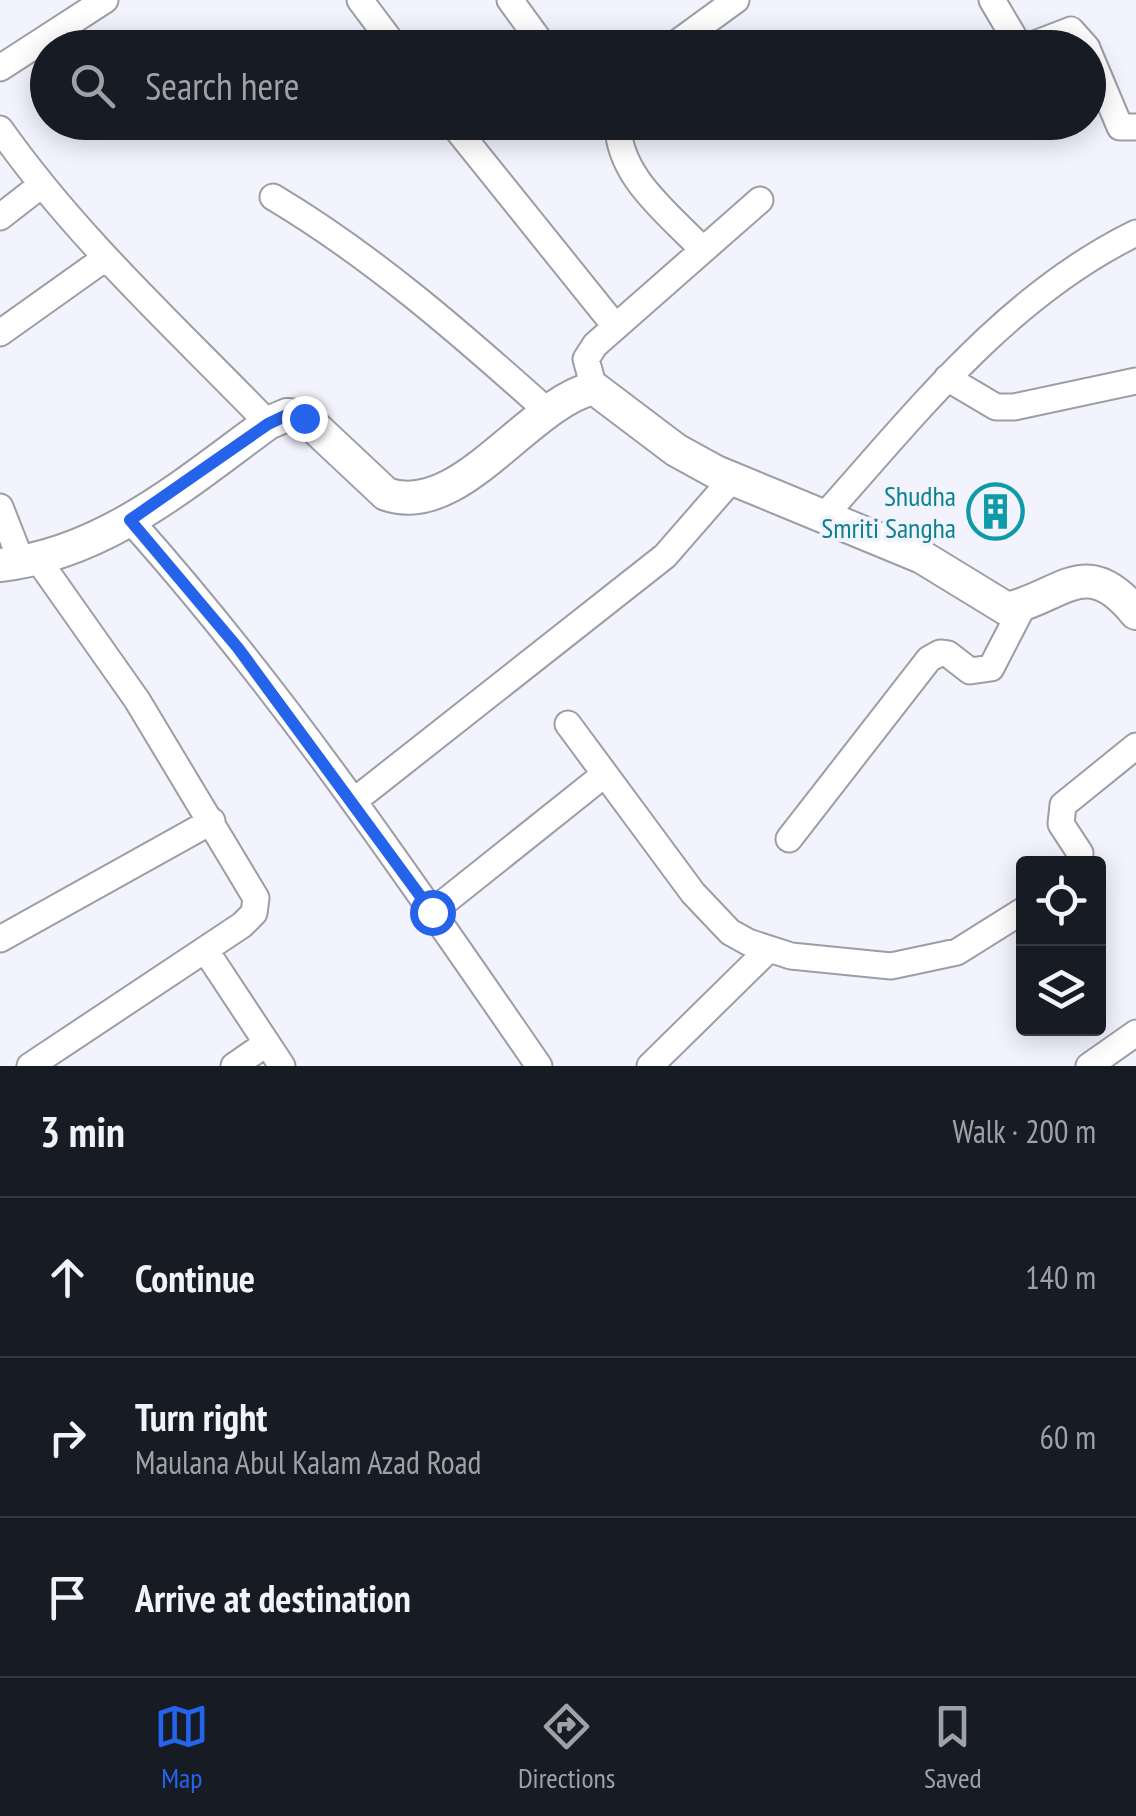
<!DOCTYPE html>
<meta charset="utf-8">
<style>
body{margin:0;font-family:"PT Sans Narrow",sans-serif;background:#242831;color:#f1f3f6}
.controls{position:absolute;right:30px;bottom:30px;display:grid;overflow:hidden;border-radius:10px;box-shadow:0 5px 25px #0003}
.controls button{width:90px;height:90px;display:grid;place-items:center;padding:0;border:0;border-bottom:2px solid #363941;background:#171b24;color:#f1f3f6;font:50px sans-serif}
.stop{position:absolute;width:30px;height:30px;margin:-22px;border:8px solid #2563eb;border-radius:50%;background:#fff}
.stop.end{background:#2563eb;border-color:#fff;box-shadow:0 2px 10px #0008}
.list{margin:0;padding:0;list-style:none}
h2{display:flex;justify-content:space-between;align-items:center;height:130px;margin:0;padding:0 40px;font-size:42px}
h2 small{font-size:32px;font-weight:400;color:#9ea1a6}
.list li{display:grid;grid-template-columns:65px 1fr auto;gap:30px;align-items:center;box-sizing:border-box;height:160px;padding:0 40px;border-top:2px solid #363941}
.list b{display:block;font-size:38px;white-space:nowrap}
.list p{margin:0;font-size:32px;white-space:nowrap;color:#9ea1a6}
.list em{font-size:32px;font-style:normal;color:#9ea1a6}
.icon{flex:none;width:55px;height:55px;fill:none;stroke:currentColor;stroke-width:2;stroke-linecap:round;stroke-linejoin:round}
.map{position:relative;flex:none;width:1136px;height:1066px;overflow:hidden}
.search{position:absolute;background:#171b24;box-shadow:0 5px 25px #0003;left:30px;right:30px;top:30px;height:110px;display:flex;align-items:center;gap:25px;box-sizing:border-box;padding:0 35px;border-radius:55px;color:#9ea1a6;font-size:38px}
.sheet{height:610px;background:#171b24}
nav{display:flex;justify-content:space-around;align-items:center;box-sizing:border-box;height:140px;border-top:2px solid #363941;background:#171b24;font-size:28px;color:#9ea1a6}
nav a{display:grid;justify-items:center;gap:5px}
nav .on{color:#2563eb}
.map>svg:first-child{display:block}
.lines{fill:none;stroke-linecap:round;stroke-linejoin:round}
.minor-casing{stroke:#9c9da6;stroke-width:29}
.tertiary-casing{stroke:#9c9da6;stroke-width:36}
.minor{stroke:#fff;stroke-width:25}
.tertiary{stroke:#fff;stroke-width:32}
.route{stroke:#2563eb;stroke-width:12}
.labels{text-anchor:middle;stroke-width:8;stroke-linejoin:round;paint-order:stroke}
.culture-label{font-size:28px;fill:#0d838f;stroke:#f2f3fd;text-anchor:end}
</style>
<div class="map">
<svg width="1136" height="1066" viewBox="0 0 1136 1066">
<rect width="100%" height="100%" fill="#f2f3fd"/>
<g class="lines">
<defs>
<path id="minor" d="M360,0L396,48
M510,0L545,48
M992,0L1018,44L1027,47L1071,30L1087,48
M670,48L736,0
M1088,51L1120,127H1136
M0,68L105,0
M451,122L615,326
M618,122C617,176 668,213 703,250
M0,129C77,238 175,327 268,423
M273,197C372,256 460,333 545,409
M0,217L40,186
M0,333L104,259
M947,378L996,407H1014L1136,381
M594,388L586,359L595,345L760,200
M0,507L22,563
M824,516C918,411 1007,296 1136,233
M130,520C282,690 410,879 539,1066
M568,724L693,893L730,932L748,942L791,956L891,966L957,952L1024,910
M354,801L665,556L733,478
M789,839L929,659L940,653L948,654L970,671L991,668L1023,606
M1079,864L1080,853L1061,824L1063,805L1136,746
M432,912L605,774
M0,939L212,821
M206,951L282,1066
M30,1066L242,925L254,913L256,898L137,700L39,561
M234,1066L267,1043
M650,1066L768,950
M1089,1066L1136,1033"/>
<path id="tertiary" d="M0,565C104,554 186,483 268,423L287,415L304,417L386,494C460,520 526,404 594,388L676,450L716,472L922,557L1007,609C1063,596 1086,552 1136,613"/>
</defs>
<use href="#minor" class="minor-casing"/>
<use href="#tertiary" class="tertiary-casing"/>
<use href="#minor" class="minor"/>
<use href="#tertiary" class="tertiary"/>
</g>
<g class="lines">
<path class="route" d="M304,418L287,415L268,424L130,520L238,648L432,912"/>
</g>
<defs>
<symbol id="building-ring" viewBox="-11 -11 22 22"><circle r="9.5" fill="#f2f3fd" stroke="#0f9aa8" stroke-width="1.5"/><path d="M-4-6H4V6H1V3H-1V6H-4ZM-2.5-4.3h1.7v1.8h-1.7ZM.8-4.3h1.7v1.8H.8ZM-2.5-1h1.7V.8h-1.7ZM.8-1h1.7V.8H.8Z" fill="#0f9aa8"/></symbol>
</defs>
<g fill-rule="evenodd">
<use href="#building-ring" x="964" y="480" width="63" height="63"/>
</g>
<g class="labels">
<g class="culture-label">
<text x="956" y="506">Shudha<tspan x="956" dy="32">Smriti Sangha</tspan></text>
</g>
</g>
</svg>
<div class="controls">
<button><svg class="icon" aria-label="locate" viewBox="0 0 24 24"><circle cx="12" cy="12" r="6"/><path d="M12 2v4M12 18v4M2 12h4M18 12h4"/></svg></button>
<button><svg class="icon" aria-label="layers" viewBox="0 0 24 24"><path d="M12 4l9 5-9 5-9-5zM3 14l9 5 9-5"/></svg></button>
</div>
<div class="stop" style="left:432px;top:912px"></div>
<div class="stop end" style="left:304px;top:418px"></div>
<div class="search"><svg class="icon" aria-label="search" viewBox="0 0 24 24"><circle cx="10" cy="10" r="6"/><path d="M15 15l6 6"/></svg>Search here</div>
</div>
<section class="sheet">
<h2>3 min<small>Walk · 200 m</small></h2>
<ul class="list">
<li><svg class="icon" aria-label="ahead" viewBox="0 0 24 24"><path d="M12 20V5M6 11l6-6 6 6"/></svg><div><b>Continue</b></div><em>140 m</em></li>
<li><svg class="icon" aria-label="right" viewBox="0 0 24 24"><path d="M7 20v-9h11M14 6l5 5-5 5"/></svg><div><b>Turn right</b><p>Maulana Abul Kalam Azad Road</p></div><em>60 m</em></li>
<li><svg class="icon" aria-label="arrive" viewBox="0 0 24 24"><path d="M6 21V4h12l-3 4 3 4H6"/></svg><div><b>Arrive at destination</b></div></li>
</ul>
</section>
<nav>
<a class="on"><svg class="icon" aria-label="map" viewBox="0 0 24 24"><path d="M3 6l6-2 6 2 6-2v14l-6 2-6-2-6 2zM9 4v14M15 6v14"/></svg>Map</a>
<a><svg class="icon" aria-label="directions" viewBox="0 0 24 24"><path d="M12 3l9 9-9 9-9-9zM9 14v-3h6M13 9l2 2-2 2"/></svg>Directions</a>
<a><svg class="icon" aria-label="saved" viewBox="0 0 24 24"><path d="M7 4h10v16l-5-4-5 4z"/></svg>Saved</a>
</nav>
